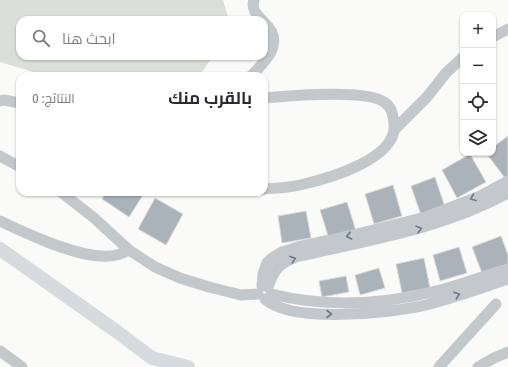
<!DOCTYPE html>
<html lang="ar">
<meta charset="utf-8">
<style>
body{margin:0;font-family:"Fira Sans Condensed",Cairo,sans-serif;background:#f7f7f7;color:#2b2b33;direction:rtl}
.controls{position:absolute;right:12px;top:12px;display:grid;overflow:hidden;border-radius:8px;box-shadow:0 1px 3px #0004}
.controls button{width:36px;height:36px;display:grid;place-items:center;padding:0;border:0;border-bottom:1px solid #e1e1e2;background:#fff;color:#2b2b33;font:20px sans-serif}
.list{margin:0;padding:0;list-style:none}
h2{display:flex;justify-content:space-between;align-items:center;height:52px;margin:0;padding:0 16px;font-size:17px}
h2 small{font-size:13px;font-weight:400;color:#7c7c81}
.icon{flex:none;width:22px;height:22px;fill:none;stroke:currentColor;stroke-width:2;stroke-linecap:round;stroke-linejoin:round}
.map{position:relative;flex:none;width:508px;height:367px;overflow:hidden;direction:ltr}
.search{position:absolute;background:#fff;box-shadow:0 1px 3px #0004;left:16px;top:16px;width:252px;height:44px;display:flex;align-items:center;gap:10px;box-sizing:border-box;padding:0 14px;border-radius:12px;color:#7c7c81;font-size:15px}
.panel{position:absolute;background:#fff;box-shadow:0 1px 3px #0004;left:16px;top:72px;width:252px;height:124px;border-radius:12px;direction:rtl}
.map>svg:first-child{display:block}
.green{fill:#dadfd7}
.building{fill:#aab3b9;stroke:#dcdcda}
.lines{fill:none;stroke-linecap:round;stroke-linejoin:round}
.minor{stroke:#c3c8cc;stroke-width:11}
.major{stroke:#d6dbdf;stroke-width:14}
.oneway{stroke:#6a7a87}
</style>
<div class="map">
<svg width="508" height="367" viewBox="0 0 508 367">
<rect width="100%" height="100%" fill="#fafaf8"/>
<path class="green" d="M0,0H223L229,20H20V56H213L199,76H47L0,62Z"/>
<path class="building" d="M508,136V176L505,178L486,153H493V147Z
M470,154L486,182L457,198L442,170Z
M435,177L445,207L421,215L411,186Z
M393,185L402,216L374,224L365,194Z
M106,192H145L129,217L102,199Z
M155,198L183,214L166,245L138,229Z
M347,202L356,231L329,239L320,210Z
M306,211L311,238L282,243L278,216Z
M501,236L508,255V264L482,273L472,247Z
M459,247L467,273L440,281L433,255Z
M424,258L430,288L402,293L396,264Z
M379,268L385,288L360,295L355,275Z
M346,276L349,292L322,297L319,281Z"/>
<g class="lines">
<path class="minor" d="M254,0C251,9 256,14 262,20
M493,37L508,29
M251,76C266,61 286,42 264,22
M264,98C288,96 366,89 384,102C392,107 393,115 394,123C399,159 327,179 300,185C288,188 276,188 264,189
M0,101L4,100L20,103
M395,129L427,97L446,73L463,57
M0,156L20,167
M61,192L93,217L129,250L155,267L180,278L209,287L241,295L258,294
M0,221C27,234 72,255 102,256C112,257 120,255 129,250
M262,286L263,274L267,263L272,258L282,252L298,247L349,236L426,217L478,197L508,181
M268,287C274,269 279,264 296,257C368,240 442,229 508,193
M271,294C324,307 379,305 432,292C458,286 482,276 508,269
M265,299C291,324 392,313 426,305C454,298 481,288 508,279
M0,351L22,367
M439,367L496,304
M478,367L494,358L508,352"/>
<path class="major" d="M0,249L116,331L152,358L188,367"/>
</g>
<defs><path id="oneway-chevron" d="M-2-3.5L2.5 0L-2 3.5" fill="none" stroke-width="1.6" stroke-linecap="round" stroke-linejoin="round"/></defs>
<g class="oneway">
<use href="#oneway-chevron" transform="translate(473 198) rotate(158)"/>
<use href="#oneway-chevron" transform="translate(419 229) rotate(-16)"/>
<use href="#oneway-chevron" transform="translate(349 236) rotate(167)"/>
<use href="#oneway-chevron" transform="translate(293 259) rotate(-20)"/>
<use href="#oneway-chevron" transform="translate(457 295) rotate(-18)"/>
<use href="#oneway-chevron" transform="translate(329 314)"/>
</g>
</svg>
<div class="controls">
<button>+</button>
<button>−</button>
<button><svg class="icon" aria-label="locate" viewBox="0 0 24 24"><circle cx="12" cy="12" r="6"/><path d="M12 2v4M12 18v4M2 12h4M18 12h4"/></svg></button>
<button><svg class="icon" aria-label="layers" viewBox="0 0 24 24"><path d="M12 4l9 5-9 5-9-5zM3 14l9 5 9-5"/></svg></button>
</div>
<div class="search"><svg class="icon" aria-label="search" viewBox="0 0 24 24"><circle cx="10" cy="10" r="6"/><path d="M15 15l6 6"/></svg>ابحث هنا</div>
<section class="panel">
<h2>بالقرب منك<small>النتائج: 0</small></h2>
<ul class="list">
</ul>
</section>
</div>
